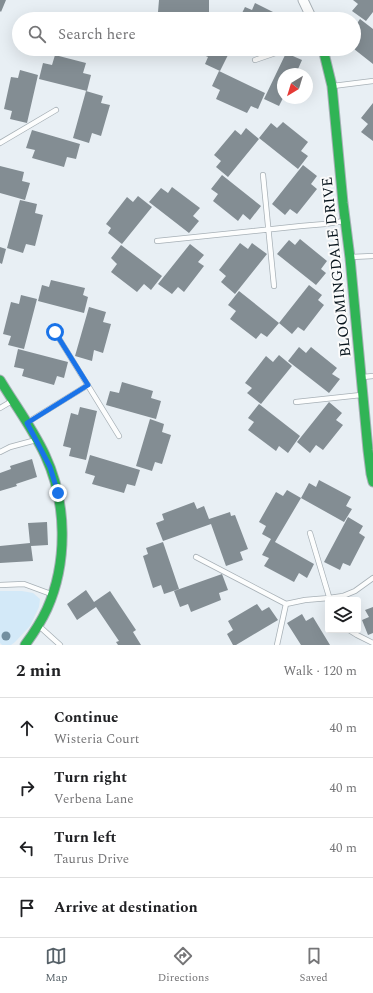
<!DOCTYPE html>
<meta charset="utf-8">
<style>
body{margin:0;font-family:Spectral,serif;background:#f6f6f6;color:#202124}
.controls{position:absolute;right:12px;bottom:12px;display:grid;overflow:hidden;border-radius:4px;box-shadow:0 4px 16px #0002}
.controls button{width:36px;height:36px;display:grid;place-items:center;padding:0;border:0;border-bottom:1px solid #e0e0e0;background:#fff;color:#202124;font:20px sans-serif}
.compass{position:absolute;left:277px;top:68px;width:36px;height:36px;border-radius:50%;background:#fff;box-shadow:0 4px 16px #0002;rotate:218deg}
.stop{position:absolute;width:12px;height:12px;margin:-9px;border:3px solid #1a73e8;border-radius:50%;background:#fff}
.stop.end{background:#1a73e8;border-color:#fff;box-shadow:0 1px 4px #0008}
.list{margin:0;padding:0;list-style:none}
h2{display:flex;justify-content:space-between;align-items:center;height:52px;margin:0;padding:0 16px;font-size:17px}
h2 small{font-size:13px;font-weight:400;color:#757577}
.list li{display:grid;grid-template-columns:26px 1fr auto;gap:12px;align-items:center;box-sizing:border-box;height:60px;padding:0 16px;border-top:1px solid #e0e0e0}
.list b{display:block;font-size:15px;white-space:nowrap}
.list p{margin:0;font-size:13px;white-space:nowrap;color:#757577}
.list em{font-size:13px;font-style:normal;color:#757577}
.icon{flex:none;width:22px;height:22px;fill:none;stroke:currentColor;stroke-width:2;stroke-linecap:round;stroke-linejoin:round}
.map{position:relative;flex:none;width:373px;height:645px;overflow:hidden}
.search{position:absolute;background:#fff;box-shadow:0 4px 16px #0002;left:12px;right:12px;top:12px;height:44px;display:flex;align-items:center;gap:10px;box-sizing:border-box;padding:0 14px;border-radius:22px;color:#757577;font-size:15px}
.sheet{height:292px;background:#fff}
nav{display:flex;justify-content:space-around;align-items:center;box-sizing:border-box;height:56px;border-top:1px solid #e0e0e0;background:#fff;font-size:11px;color:#757577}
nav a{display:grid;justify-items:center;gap:2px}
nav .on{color:#566168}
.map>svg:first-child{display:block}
.green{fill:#d3e9f8}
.building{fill:#838d93}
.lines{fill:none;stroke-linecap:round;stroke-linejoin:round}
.lane-casing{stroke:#a7b0b6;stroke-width:6}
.street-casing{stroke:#a7b0b6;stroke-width:11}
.fast-casing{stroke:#a7b0b6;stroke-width:11}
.lane{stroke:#fcfdfd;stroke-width:4.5}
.street{stroke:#fcfdfd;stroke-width:9}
.fast{stroke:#30b455;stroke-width:9}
.tree{fill:#738fa0}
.route{stroke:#1a73e8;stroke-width:5}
.labels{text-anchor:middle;stroke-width:4;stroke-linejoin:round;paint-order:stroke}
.street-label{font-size:15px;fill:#07141c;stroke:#fbfbfb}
</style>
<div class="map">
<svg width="373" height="645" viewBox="0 0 373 645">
<rect width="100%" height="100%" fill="#e8eff4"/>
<path class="green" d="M0,591H22L33,593L40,599L39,607L30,626L15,642L11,645H2L0,643Z"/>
<path class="building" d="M0,0H6L1,12L0,11Z
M159,0H209V12H199V19L167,18V12H158Z
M353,0H373V12L366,21L352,11L358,4Z
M255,3L287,19H239L245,7L252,10Z
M360,19L373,29V64L354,49V41L357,38L354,36V28Z
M203,49H231L220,71L205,64L208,57L201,54Z
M286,53L302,60L298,69L305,73L304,74H283V98L279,106L264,99Z
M55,55L86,63L83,73L91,75L87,91L39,79L43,63L52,65Z
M20,70L38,75L27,123L10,119L12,111L4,109L11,77L18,78Z
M219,71L265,93L258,109L251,106L247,113L216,99L220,90L212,86Z
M86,91L103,96L101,103L110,105L101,136L92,133L89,143L73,138Z
M373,103V141L361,132L368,124L361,118Z
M283,122L308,142L301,151L308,156L298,169L259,138L271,123L277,128Z
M246,128L259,139L228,177L216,167L221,161L214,155L235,130L241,135Z
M32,130L80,144L76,159L67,157L64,167L32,158L35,150L26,148Z
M303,165L317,176L311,184L317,189L297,214L290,209L285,215L272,204Z
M0,166L24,172L22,181L30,183L25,200L0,193Z
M222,175L261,206L250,220L243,214L238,221L213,201L218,194L211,189Z
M172,187L200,208L193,216L199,221L189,233L149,202L161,188L168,193Z
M138,196L152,207L122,244L108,233L111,228L106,224L127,197L133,202Z
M20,200L37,204L35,213L43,215L35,246L26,244L23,253L7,248Z
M300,239L327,261L321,269L326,273L316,285L277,254L289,240L295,245Z
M240,243L248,249L252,243L267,254L235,294L221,282L226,276L219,270Z
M190,244L204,255L198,262L204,266L184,292L178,287L172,294L158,284Z
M121,245L162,276L151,290L144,284L137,292L111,272L117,264L111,258Z
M0,247L6,249L2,264L0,263Z
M51,280L85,288L83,295L88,297L84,313L38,301L42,285L49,287Z
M309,285L322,295L318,300L324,305L304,331L298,327L292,334L279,323Z
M239,291L279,323L267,337L261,333L256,339L230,319L236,311L228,305Z
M21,295L37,299L24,349L8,345L11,336L3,334L11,302L19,304Z
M89,307L106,312L103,322L111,324L103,353L94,350L92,361L75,356Z
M299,347L306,353L311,347L337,368L332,374L340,379L329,393L288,361Z
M18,349L68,362L64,378L57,376L54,385L22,376L24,369L14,367Z
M279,355L292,366L261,404L247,393L252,388L245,383L266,356L273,362Z
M122,382L153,391L151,398L161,401L156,419L106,405L110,391L119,393Z
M329,402L342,413L336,420L343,425L323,450L316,445L310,453L297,442Z
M259,404L300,436L288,453L279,446L276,451L248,430L254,422L248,418Z
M80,407L97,411L86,460L69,456L71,448L63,446L71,413L78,415Z
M150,419L164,424L162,432L171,435L162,464L155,462L152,471L136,466Z
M90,455L140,470L135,486L127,484L124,493L92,484L95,476L85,473Z
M32,459L37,477L16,484L17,486L0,491V473L11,469L10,466Z
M319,480L351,497L346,506L352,509L344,522L301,498L309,483L316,487Z
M287,490L301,498L275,542L314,564L307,578L299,573L294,582L264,566L269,558L262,555L271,539L262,534L266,526L259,522L276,492L283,496Z
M194,502L197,509L204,506L209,519L230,512L231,516L235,515L248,549L240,552L243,560L226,566L211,524L163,541L156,523L164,520L162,514Z
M348,517L363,526L359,533L365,537L350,566L343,563L340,570L324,562Z
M47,522L48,545L31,546L33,561L0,563V546L30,543L28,523Z
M163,542L179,589L164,594L161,585L153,588L143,556L148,554L146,548Z
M222,574L228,590L219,593L221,600L191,612L188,604L180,607L174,591Z
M86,590L94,602L110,591L136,630L133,632L141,645H118L116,642L119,641L96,607L77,620L67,604Z
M257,604L262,611L269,607L278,620L236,645H233L227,634L233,630L228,621Z
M373,607V633L368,635L362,620L369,617L365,610Z
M302,614L306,621L313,617L330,645H301L287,623Z"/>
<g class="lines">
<defs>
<path id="lane" d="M255,60L287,49
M333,86L373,81
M0,143L56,110
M263,175L274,286
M157,241L301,226L325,224L344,221
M351,257L373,256
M55,332L119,436
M363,377L373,376
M296,402L361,395
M0,408L12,401
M28,422L88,385
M0,452L10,447L36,440
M310,533L330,600
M196,557L286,604L305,600L329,598L343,596L355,591L373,578
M0,585L24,584L51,594
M39,626L60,645
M349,630L357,635L373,643
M277,645L286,604"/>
<path id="street" d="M303,0L312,19"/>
<path id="fast" d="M323,49L332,86L343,203L350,258L368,450L371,474L373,482
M0,380C15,405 33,429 45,455C67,502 68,562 47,609C41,622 33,634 25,645"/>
</defs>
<use href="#lane" class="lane-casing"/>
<use href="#street" class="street-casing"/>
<use href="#fast" class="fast-casing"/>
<use href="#lane" class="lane"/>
<use href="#street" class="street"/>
<use href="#fast" class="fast"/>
</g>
<circle class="tree" cx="6" cy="636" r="4.5"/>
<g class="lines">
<path class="route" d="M55,332L88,385L27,423L36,440L50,467L58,493"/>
</g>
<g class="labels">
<g class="street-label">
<text transform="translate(336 267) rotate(-96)" y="5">BLOOMINGDALE DRIVE</text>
</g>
</g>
</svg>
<div class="controls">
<button><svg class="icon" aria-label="layers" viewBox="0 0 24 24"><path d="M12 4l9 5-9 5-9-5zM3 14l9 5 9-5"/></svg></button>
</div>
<svg class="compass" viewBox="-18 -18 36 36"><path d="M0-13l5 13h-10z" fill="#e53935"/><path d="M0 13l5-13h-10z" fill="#757577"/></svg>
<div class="stop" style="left:55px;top:332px"></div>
<div class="stop end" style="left:58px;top:493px"></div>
<div class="search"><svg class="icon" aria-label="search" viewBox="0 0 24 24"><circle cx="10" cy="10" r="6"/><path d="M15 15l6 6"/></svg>Search here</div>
</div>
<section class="sheet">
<h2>2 min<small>Walk · 120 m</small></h2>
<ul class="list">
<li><svg class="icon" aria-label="ahead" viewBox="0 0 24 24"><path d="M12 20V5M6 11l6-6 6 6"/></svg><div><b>Continue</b><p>Wisteria Court</p></div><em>40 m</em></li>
<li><svg class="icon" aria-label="right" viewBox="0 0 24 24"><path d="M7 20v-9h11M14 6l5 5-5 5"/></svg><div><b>Turn right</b><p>Verbena Lane</p></div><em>40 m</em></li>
<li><svg class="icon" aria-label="left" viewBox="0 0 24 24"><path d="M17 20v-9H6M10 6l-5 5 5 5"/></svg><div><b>Turn left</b><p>Taurus Drive</p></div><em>40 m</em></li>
<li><svg class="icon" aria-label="arrive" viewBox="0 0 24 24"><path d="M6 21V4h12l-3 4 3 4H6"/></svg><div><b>Arrive at destination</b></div></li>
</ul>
</section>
<nav>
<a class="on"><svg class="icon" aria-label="map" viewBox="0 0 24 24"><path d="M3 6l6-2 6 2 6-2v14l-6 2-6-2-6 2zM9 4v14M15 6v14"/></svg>Map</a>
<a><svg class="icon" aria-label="directions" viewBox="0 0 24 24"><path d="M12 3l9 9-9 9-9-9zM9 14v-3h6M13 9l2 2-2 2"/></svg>Directions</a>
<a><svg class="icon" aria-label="saved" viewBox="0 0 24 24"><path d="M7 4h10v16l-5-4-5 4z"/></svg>Saved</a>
</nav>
